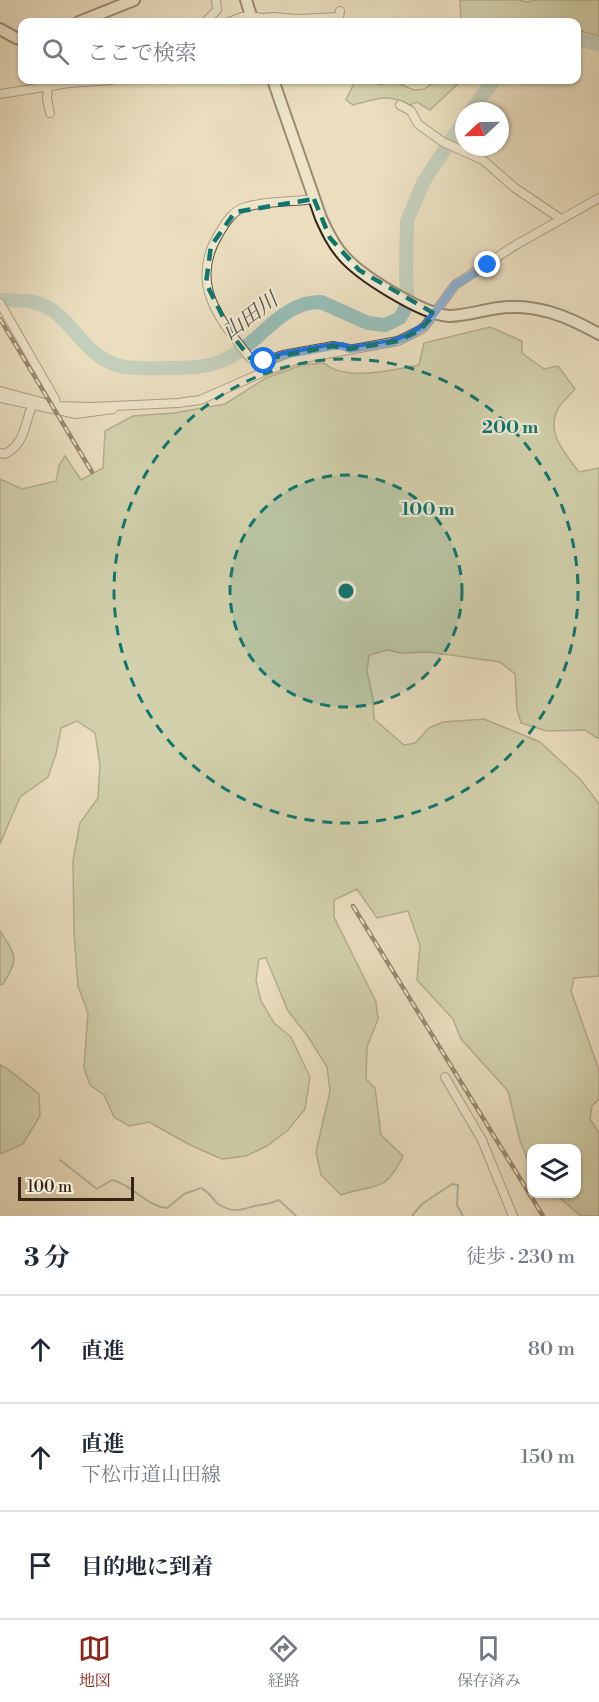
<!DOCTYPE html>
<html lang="ja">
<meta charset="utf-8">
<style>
body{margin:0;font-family:"Libre Bodoni","Noto Serif JP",serif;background:#f6f6f7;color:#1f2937}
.controls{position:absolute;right:18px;bottom:18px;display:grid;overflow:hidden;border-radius:12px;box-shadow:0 2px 4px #0004}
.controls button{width:54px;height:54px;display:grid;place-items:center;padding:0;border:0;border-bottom:2px solid #e0e1e3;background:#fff;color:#1f2937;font:30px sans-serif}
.compass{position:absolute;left:455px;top:102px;width:54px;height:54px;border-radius:50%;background:#fff;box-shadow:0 2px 4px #0004;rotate:248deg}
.scale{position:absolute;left:18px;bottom:15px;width:116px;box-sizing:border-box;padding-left:6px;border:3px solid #382412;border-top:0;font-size:16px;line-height:21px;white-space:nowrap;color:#382412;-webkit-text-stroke:4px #f1ead5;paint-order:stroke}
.stop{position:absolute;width:18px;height:18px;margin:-14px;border:4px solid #1a73e8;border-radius:50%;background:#fff}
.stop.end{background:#1a73e8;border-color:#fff;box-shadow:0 2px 6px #0008}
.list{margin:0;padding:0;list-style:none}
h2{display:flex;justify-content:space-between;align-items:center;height:78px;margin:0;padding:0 24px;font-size:26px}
h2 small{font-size:20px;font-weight:400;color:#747a83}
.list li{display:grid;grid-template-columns:39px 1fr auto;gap:18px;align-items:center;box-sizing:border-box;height:108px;padding:0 24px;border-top:2px solid #e0e1e3}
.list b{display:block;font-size:22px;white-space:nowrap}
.list p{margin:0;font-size:20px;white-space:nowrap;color:#747a83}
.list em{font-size:20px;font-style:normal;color:#747a83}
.icon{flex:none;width:33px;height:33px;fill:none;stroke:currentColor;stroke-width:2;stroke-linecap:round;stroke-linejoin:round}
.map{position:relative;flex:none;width:599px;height:1216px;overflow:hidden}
.search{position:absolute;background:#fff;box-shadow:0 2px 4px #0004;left:18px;right:18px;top:18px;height:66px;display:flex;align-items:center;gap:15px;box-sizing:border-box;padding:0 21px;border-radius:12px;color:#747a83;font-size:22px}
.sheet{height:402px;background:#fff}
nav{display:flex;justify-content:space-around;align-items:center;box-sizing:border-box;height:84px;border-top:2px solid #e0e1e3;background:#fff;font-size:16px;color:#747a83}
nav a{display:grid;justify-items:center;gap:3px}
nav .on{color:#8f2418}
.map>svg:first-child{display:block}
.green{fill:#b5c294;stroke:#767353;stroke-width:1.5}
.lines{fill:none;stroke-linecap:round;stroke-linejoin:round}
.stream{stroke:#727f74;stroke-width:2}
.river{stroke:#98bcb5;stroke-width:14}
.street-casing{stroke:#64523d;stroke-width:10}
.secondary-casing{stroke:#382412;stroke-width:14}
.street{stroke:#f1ead5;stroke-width:8}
.secondary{stroke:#f1ead5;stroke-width:10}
.rail-casing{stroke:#382412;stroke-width:4.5}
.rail{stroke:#f1ead5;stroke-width:2;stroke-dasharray:7;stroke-linecap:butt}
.route{stroke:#1a73e8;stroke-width:8}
.marked{fill:none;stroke:#0f766e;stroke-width:4.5;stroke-dasharray:12 8;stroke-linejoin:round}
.ring{fill:none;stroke:#0f766e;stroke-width:3;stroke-dasharray:10 8}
.labels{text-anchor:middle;stroke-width:4.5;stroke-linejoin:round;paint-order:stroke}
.water-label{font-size:21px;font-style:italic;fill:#555243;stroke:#f1ead5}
.centre{fill:#0f766e;stroke:#f1ead5;stroke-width:3}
.ring-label{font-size:18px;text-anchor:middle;font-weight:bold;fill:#0f766e;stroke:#f1ead5;stroke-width:4.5;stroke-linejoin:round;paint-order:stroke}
</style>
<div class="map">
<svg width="599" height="1216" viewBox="0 0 599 1216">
<rect width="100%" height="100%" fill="#eadebf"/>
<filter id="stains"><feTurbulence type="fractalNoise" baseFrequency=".00333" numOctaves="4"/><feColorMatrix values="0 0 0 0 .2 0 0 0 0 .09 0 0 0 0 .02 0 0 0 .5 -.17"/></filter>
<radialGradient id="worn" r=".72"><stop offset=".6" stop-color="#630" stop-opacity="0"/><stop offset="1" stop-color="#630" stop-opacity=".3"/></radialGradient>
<path class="green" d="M460,0H518L527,2L536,0H599V36L577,30L576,22H461Z
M364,80L381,85L393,81L414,90L424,89L437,80H462L430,110L417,102L410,105C388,93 376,99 353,105L346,100L354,83Z
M490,327L522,341V353L544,369L558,366L575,389C570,395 563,401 559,407C544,432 565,453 579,472L599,468V739L585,730L547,731L521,723L517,709L515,674L500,662L429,652L401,653L387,650L369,655L367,671L373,698L374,719L404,745L415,743L429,728L443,722L484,719L540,742L581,780L599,804V976L574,978L571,991L599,1070V1099L592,1106L590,1119L599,1133V1216H581L555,1194H576V1148H532L531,1168L520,1141L508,1091L461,1039L453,1019L417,980L420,945L408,911L377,918L357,889L334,900V917L376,1002L378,1019L367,1047L366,1079L375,1088L381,1135L403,1156C385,1194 376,1183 341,1195L321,1175L316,1152L330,1091L327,1067L307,1035L288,1011L266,958L259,959L256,980L261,1001L274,1023L291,1037L310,1077L305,1109L288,1130L267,1146L246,1156L222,1159L190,1145L149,1122L129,1126L114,1117L104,1095L90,1085L84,1068L88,1013L78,986L74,933L73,860L80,823L98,798L100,765L95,733L77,721L61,728L56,754L48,777L20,797L0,844V479L22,489L56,481L59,466L65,456L81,480L103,468L105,431L133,416L174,413L225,404L266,378L302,365L324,363C346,382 393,370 419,365L424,343Z
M0,931C16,956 20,958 3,984L0,985Z
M0,1065L6,1068L39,1094L40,1116L23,1144L0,1154Z"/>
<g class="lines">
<path class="stream" d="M60,1160L97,1189L112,1180C133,1185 146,1206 167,1208L184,1194L201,1188C209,1192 212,1198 218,1204C238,1216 243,1207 261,1205C268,1204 272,1203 279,1200L296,1216
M412,1216L422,1204L452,1184L458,1185L457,1205L463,1216"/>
<path class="river" d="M576,39L599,44
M471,111L494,80
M0,300C15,301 31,299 45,306C70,318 82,350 111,363C127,370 148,368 165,368C186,368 210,368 228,358C260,343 282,301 321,302L368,323L385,325L400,318L408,303L406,274L407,221L424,181L464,120"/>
<defs>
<path id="street" d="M205,22L217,10L216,0
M229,22L242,17L251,16L262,18L274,17L297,19L339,17L340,11
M48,86L47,99L50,113
M0,94L69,83L111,80
M400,105L411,111L418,124L443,142L483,160L515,188L561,219
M314,199C294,202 264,201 246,207C233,210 226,222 220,232C188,282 218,318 250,358L264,361L283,355L333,346L349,349
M0,303L55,399L56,406
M0,391L56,406L92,407L178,403L200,400L266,371L299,359L398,341L420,330L425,326L455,285L514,246L599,198
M0,398L76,414L113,409
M0,453L5,454C25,444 24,425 32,406
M445,1077L482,1140L513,1216"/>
<path id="secondary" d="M246,0L253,22
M79,22L134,0
M0,29L16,38L22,39
M273,80L321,218C327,231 333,244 342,254C359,275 422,314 449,316C466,316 482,310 499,308C536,303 567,316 599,334"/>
</defs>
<use href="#street" class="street-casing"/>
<use href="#secondary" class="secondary-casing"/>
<use href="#street" class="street"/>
<use href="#secondary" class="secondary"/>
<defs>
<path id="rail" d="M0,319L92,472
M353,906L543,1216"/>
</defs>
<use href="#rail" class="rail-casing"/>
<use href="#rail" class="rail"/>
</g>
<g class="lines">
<path class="route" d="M264,361L283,355L333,346H342L350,349L390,343L407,337L425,326L455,285L488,265"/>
</g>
<path d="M0 0H599V1216H0ZM314,199L330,238L359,270L435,314L420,330L398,341L350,349L333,346L260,360L250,358L232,335L206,283L211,246L235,212Z" fill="#eadebf" fill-opacity=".55" fill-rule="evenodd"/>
<path class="marked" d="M314,199L330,238L359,270L435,314L420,330L398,341L350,349L333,346L260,360L250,358L232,335L206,283L211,246L235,212Z"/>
<circle cx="346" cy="591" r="116" fill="#0f766e" fill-opacity=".12"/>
<g class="ring">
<circle cx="346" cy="591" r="116"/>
<circle cx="346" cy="591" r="232"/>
</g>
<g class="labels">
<g class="water-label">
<text transform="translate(250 316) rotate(-37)" y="7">山田川</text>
</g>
</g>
<circle cx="346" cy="591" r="9" class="centre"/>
<g class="ring-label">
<text x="510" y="433">200 m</text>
<text x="428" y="515">100 m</text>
</g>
<rect width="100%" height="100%" filter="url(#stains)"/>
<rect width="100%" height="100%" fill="url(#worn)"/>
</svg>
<div class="controls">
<button><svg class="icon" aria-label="layers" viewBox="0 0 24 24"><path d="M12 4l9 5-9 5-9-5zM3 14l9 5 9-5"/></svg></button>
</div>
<svg class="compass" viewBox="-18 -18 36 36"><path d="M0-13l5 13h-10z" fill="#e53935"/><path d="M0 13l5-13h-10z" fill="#747a83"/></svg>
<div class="scale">100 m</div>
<div class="stop" style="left:264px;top:361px"></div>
<div class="stop end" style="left:488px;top:265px"></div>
<div class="search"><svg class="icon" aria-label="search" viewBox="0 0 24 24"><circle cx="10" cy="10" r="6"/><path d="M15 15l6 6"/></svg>ここで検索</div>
</div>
<section class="sheet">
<h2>3 分<small>徒歩 · 230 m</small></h2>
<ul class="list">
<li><svg class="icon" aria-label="ahead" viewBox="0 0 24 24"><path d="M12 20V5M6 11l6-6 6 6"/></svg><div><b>直進</b></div><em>80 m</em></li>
<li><svg class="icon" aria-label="ahead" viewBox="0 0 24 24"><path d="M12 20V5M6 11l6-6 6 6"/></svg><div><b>直進</b><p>下松市道山田線</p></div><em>150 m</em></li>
<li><svg class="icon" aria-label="arrive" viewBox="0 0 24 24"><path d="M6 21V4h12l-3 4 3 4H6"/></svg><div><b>目的地に到着</b></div></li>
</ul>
</section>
<nav>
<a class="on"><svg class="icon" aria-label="map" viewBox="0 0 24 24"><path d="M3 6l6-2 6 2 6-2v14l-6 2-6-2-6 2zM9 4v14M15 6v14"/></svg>地図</a>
<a><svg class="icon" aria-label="directions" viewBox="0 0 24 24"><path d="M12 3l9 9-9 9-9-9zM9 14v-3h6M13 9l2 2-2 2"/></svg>経路</a>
<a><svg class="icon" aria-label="saved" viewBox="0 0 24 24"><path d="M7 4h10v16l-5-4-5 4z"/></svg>保存済み</a>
</nav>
